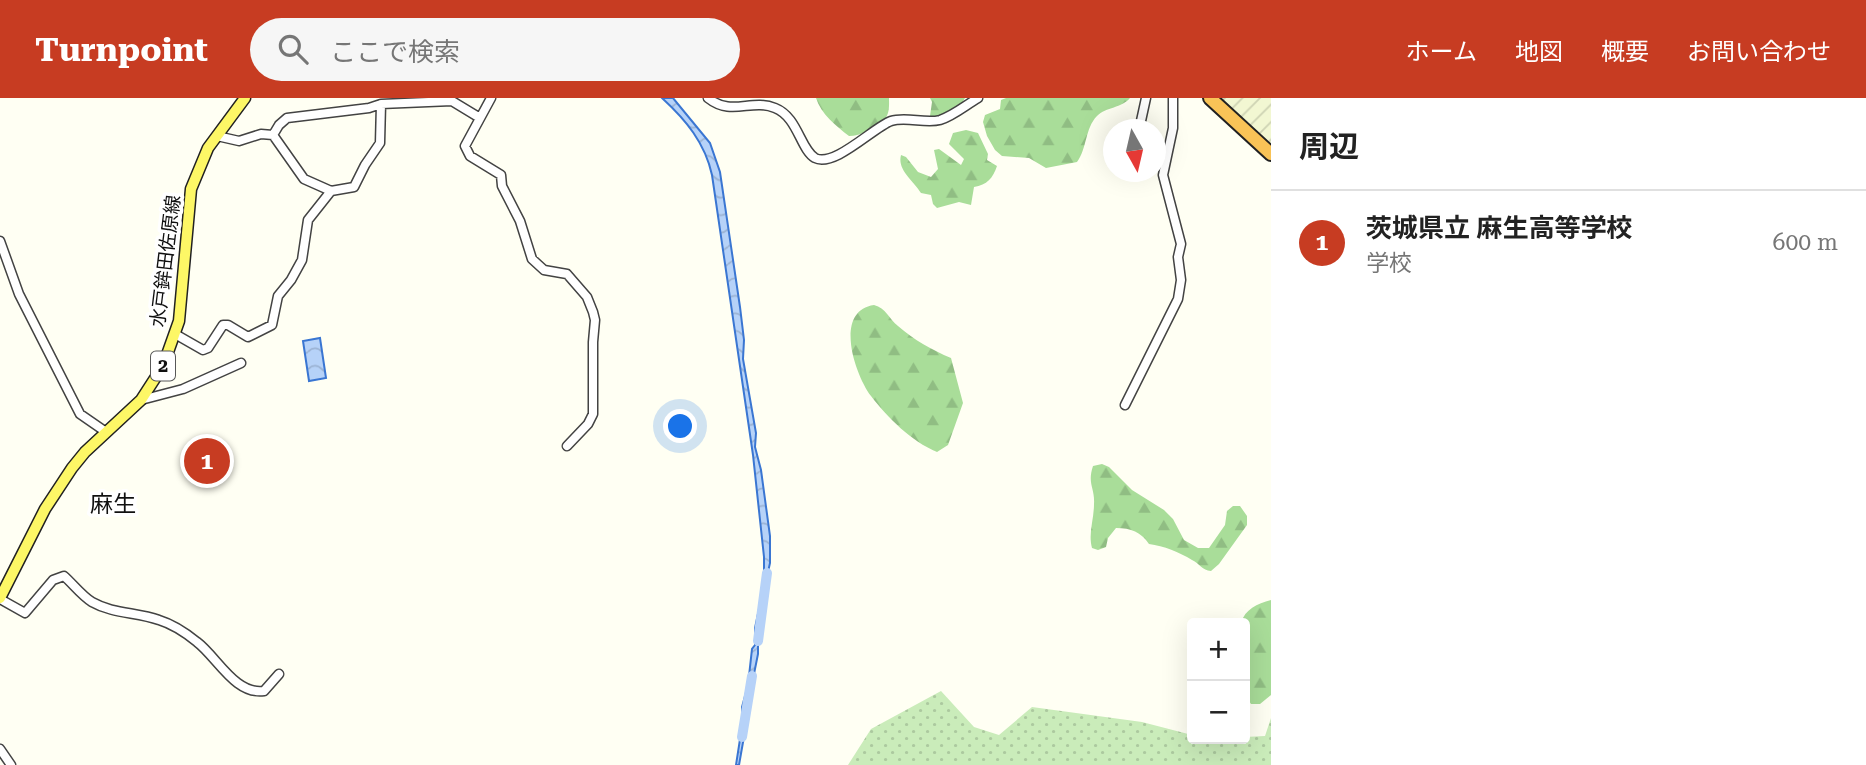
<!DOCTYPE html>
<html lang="ja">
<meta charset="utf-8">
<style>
body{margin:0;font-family:"Roboto Serif","Noto Sans JP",serif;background:#f6f6f6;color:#222}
.controls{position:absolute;right:21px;bottom:21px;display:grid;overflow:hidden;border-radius:7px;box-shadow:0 7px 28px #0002}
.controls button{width:63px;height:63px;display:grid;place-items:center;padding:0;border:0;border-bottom:2px solid #e0e0e0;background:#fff;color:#222;font:35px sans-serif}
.compass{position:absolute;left:1103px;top:21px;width:63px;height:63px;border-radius:50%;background:#fff;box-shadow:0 7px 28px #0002;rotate:172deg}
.you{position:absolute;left:681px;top:329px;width:24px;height:24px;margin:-18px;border:5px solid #fff;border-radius:50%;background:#1a73e8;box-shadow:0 0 0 10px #1a73e833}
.badge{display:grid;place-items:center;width:46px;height:46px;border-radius:50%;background:#c73c22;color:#fff;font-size:23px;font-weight:700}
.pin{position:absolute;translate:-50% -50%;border:4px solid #fff;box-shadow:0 2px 7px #0006}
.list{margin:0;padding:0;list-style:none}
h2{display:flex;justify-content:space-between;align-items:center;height:91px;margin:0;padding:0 28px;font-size:30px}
h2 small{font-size:23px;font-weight:400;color:#767676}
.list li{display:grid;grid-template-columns:46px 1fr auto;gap:21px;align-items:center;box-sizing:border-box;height:105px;padding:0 28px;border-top:2px solid #e0e0e0}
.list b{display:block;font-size:26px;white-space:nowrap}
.list p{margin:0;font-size:23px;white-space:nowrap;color:#767676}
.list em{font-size:23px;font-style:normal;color:#767676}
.icon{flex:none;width:38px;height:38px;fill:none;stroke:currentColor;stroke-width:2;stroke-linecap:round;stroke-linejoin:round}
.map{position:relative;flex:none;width:1271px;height:667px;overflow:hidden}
header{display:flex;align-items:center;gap:42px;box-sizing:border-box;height:98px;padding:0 35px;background:#c73c22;color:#fff}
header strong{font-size:33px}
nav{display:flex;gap:38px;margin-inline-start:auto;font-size:24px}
.search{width:490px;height:63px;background:#f6f6f6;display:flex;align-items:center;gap:18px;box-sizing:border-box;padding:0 24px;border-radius:38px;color:#767676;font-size:26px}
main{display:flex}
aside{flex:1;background:#fff}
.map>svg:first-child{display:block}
.farmland{fill:url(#farmland-furrows)}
.grass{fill:url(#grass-dots)}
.forest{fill:url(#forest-firs)}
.water{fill:url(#water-waves);stroke:#3a76d2;stroke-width:2}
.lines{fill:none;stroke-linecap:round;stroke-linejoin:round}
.river{stroke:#b6d2f8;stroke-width:10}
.minor-casing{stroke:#434343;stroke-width:11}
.major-casing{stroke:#212121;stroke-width:13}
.highway-casing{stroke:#212121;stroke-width:16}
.minor{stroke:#fff;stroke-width:8}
.major{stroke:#fdf766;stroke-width:10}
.highway{stroke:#f9c357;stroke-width:12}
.labels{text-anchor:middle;stroke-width:7;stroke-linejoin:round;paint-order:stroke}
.shield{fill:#fff;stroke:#585858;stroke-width:2}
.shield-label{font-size:18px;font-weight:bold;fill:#101010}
.street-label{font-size:19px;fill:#101010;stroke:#fff}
.quarter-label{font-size:23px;fill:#101010;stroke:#fff}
</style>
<header>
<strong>Turnpoint</strong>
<div class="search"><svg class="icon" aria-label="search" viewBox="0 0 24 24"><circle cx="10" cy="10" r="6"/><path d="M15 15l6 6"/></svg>ここで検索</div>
<nav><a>ホーム</a><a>地図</a><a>概要</a><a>お問い合わせ</a></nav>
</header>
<main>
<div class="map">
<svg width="1271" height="667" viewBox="0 0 1271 667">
<defs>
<pattern id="farmland-furrows" width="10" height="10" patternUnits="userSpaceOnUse" patternTransform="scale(1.75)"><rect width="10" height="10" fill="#f2f7d2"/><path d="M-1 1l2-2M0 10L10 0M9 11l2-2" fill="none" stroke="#ced3b3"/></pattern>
<pattern id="grass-dots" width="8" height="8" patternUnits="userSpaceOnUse" patternTransform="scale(1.75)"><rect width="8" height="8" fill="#caecba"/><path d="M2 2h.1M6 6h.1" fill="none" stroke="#acc99f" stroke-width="1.8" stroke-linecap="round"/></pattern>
<pattern id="forest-firs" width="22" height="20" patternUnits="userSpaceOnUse" patternTransform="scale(1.75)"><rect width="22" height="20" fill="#a9dd99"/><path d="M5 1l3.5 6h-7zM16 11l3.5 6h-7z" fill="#90bd83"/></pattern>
<pattern id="water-waves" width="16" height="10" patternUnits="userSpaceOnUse" patternTransform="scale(1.75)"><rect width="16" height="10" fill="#b6d2f8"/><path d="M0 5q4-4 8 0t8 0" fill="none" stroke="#9bb3d4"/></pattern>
</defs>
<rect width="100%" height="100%" fill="#fffff3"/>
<path class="farmland" d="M1221,0H1271V47Z"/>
<path class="grass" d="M941,593L974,629L999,637L1032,609L1142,624L1192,637V641H1245V639L1265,638L1271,620V667H848L871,631Z"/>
<path class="forest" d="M816,0H889C889,7 890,16 884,22C877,30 860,38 849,38C836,28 821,16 816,0Z
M930,0H965C959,12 945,18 933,21L930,18L932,4Z
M1006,0H1130C1122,10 1106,9 1097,18C1085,30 1087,51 1077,64L1046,70L1029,60L1002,58L995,52L987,38L983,24L985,17L1000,11L1001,2Z
M966,32L978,35L988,56L987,62L997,68C993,80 987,87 974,89L971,107L959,104L937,110L933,106L931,97L921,95C913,82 897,72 901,57L906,59L918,74L931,79L938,71L934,52L939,51L961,67L964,61L949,46L953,35Z
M874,207C886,210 889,221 898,228C914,242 932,252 951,260L963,305L948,347L937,354C911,343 888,320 871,298C855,277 833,213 874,207Z
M1102,366L1109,369L1132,392L1164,412L1173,421L1184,442L1198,450H1209L1225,427L1227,413L1233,408H1240L1247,418V427L1219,466L1211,473C1202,472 1200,466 1192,462C1179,454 1164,448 1149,446C1141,434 1131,430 1116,430L1108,440L1106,449L1098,452L1092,450C1088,435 1094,422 1094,406C1095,390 1087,386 1093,368Z
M1271,502V597L1260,606H1251L1245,597V525H1241C1245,511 1257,506 1271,502Z"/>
<path class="water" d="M662,0H673L710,45L720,74L740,209L744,242L743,261L756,335L755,349L761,372L770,438V465L758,520V556L752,586L744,602L745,633L739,667H736L743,622L742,609L748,587L752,551L755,547V530L764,487V459L753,357L712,77C705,45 686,22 662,0Z
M320,240L326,280L309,283L303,243Z"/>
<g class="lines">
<path class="river" d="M758,543L767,475
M742,639L752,578"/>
<defs>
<path id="minor" d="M491,0L465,48L470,58L501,77L502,88L520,123L532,161L544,172L567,176L587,199L593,214L595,222L593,244V316L588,326L567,348
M708,0C732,19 751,0 775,10C798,19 800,51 815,60C834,70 874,29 891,23C906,18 925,26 940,22C953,18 966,7 978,0
M1139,32L1146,0
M273,37L279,27L287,20L369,10L381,6L452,3L480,20
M217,38L239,43L261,36L273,37L304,81L331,93
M0,143L19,196L80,316L106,334
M175,236L203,252L208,250L223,227H228L248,239L272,227L278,198L291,182L302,162L308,122L331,93L354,89L365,67L380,45L381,6
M141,302L183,291L241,265
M1125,307L1178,201L1181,182L1178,159L1181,146L1163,77L1173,30V0
M0,501L25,515L53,482L64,478C73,486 82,498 92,504C113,516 137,514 159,522C172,526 186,535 197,544C217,559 235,597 264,593L279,576
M0,651L11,667"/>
<path id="major" d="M0,500L45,411L72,370L85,354L141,302L163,268L179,223L191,91L208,50L245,0"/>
<path id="highway" d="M1210,0L1271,56"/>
</defs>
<use href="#minor" class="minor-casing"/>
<use href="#major" class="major-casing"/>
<use href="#highway" class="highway-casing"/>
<use href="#minor" class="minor"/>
<use href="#major" class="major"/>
<use href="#highway" class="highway"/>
</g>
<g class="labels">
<rect class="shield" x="151" y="253.5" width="24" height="29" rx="5"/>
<g class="shield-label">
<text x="163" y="274">2</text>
</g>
<g class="street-label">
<text transform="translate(165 163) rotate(-83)" y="7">水戸鉾田佐原線</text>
</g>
<g class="quarter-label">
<text x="113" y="414">麻生</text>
</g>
</g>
</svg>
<div class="controls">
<button>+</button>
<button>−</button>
</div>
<svg class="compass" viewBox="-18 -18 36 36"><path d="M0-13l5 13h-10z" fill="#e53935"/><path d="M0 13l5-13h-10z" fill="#767676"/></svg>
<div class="you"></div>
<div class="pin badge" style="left:207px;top:363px">1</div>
</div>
<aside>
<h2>周辺<small></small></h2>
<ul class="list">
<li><span class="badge">1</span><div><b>茨城県立 麻生高等学校</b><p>学校</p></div><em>600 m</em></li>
</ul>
</aside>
</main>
